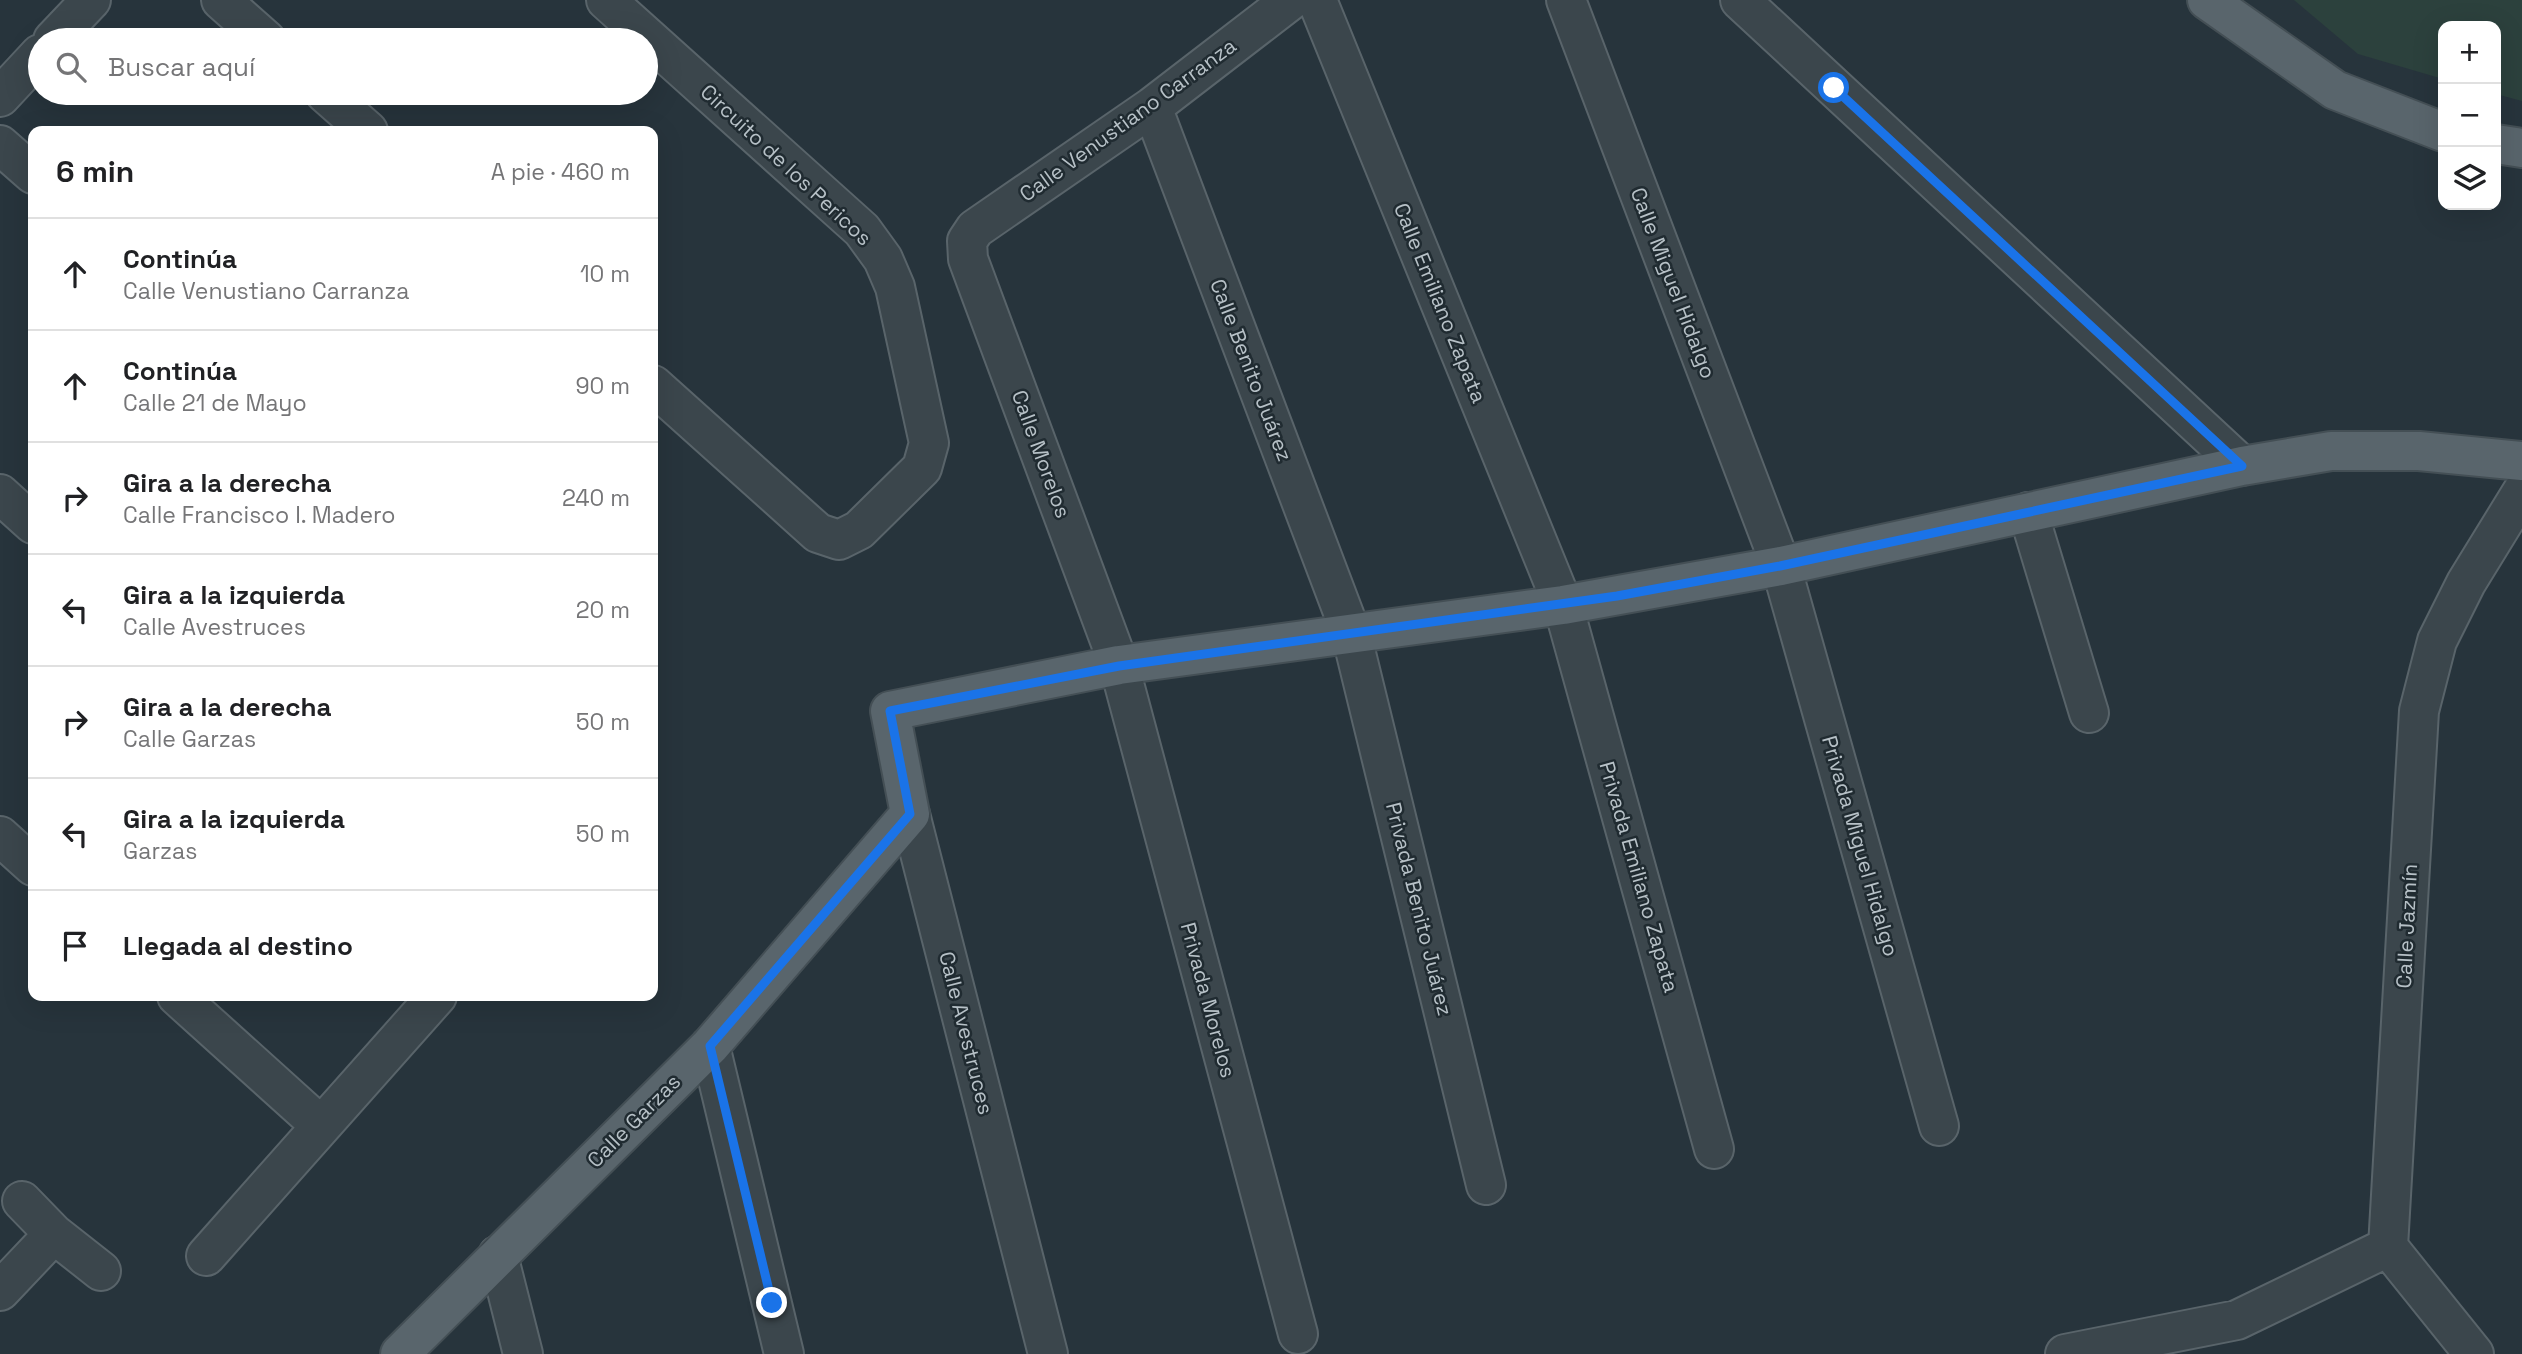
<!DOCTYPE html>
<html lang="es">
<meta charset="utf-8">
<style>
body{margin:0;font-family:"Space Grotesk",sans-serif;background:#f2f2f2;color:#202124}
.controls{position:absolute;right:21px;top:21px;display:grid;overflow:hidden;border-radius:14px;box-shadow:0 7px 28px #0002}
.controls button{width:63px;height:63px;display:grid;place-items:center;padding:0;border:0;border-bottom:2px solid #e0e0e0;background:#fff;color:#202124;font:35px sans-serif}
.stop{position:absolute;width:21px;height:21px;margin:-16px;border:5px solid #1a73e8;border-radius:50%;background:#fff}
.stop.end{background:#1a73e8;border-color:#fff;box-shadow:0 2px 7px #0008}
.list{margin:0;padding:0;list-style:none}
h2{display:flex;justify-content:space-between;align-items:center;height:91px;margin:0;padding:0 28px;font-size:30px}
h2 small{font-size:23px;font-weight:400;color:#757577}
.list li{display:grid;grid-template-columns:46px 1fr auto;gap:21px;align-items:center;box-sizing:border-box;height:112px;padding:0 28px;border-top:2px solid #e0e0e0}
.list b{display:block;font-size:26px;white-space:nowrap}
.list p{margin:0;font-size:23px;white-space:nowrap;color:#757577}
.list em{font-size:23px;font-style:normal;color:#757577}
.icon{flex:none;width:38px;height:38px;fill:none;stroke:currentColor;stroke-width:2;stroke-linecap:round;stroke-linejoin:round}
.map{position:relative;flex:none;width:2522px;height:1354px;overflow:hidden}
.search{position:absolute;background:#fff;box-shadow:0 7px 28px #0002;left:28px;top:28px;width:630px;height:77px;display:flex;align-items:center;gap:18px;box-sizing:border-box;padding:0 24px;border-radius:38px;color:#757577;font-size:26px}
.panel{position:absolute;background:#fff;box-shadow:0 7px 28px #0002;left:28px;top:126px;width:630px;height:875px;border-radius:14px}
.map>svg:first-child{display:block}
.green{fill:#2c413d}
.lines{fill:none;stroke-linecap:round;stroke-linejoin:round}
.minor-casing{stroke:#59646a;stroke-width:42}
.major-casing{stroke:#444f55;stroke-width:42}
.minor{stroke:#3b464c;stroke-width:38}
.major{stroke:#59656c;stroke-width:38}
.route{stroke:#1a73e8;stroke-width:9}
.labels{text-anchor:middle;stroke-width:5;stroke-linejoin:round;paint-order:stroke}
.street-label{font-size:21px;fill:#b7c1c7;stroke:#202b31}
</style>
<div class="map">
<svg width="2522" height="1354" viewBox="0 0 2522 1354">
<rect width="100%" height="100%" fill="#27343c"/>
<path class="green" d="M2294,0H2522V101L2496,94V26H2443V79L2358,54Z"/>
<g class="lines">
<defs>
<path id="minor" d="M221,0L266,40
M606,0L862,230L883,259L895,287L929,443L922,468L859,530L839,540L818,533L653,385
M1291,0L1152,107L975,229L967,241L968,259L1119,665L1298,1334
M1317,0L1563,605L1714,1149
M1566,0L1781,566L1939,1126
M1740,0L2242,466
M53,40L91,0
M325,93L368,131
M0,97L40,54
M1152,107L1351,633L1486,1185
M0,145L33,174
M0,494L33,524
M2028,512L2089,713
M910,814L1048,1354
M0,836L33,866
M177,996L320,1125
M710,1046L784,1354
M22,1201L54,1234L101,1271
M498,1255L523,1354
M206,1256L437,996
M0,1291L54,1234
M2065,1354L2237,1320L2388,1247
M2474,1354L2388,1247L2419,711L2437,641L2466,583L2522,492"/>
<path id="major" d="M2207,0L2335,90L2443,132
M2496,144L2522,148
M400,1354L710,1046L910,814L890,711L1119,665L1563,605L1781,566L2242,466L2331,451H2419L2522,461"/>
</defs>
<use href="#minor" class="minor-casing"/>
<use href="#major" class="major-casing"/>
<use href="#minor" class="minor"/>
<use href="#major" class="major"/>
</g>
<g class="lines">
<path class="route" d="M772,1303L710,1046L910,814L890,711L1119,666L1617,596L1780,566L2242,466L1834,88"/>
</g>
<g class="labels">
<g class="street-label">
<text transform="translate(1128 120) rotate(-36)" y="7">Calle Venustiano Carranza</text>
<text transform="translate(786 165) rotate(43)" y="7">Circuito de los Pericos</text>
<text transform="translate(1673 283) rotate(69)" y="7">Calle Miguel Hidalgo</text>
<text transform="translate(1440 303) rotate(68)" y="7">Calle Emiliano Zapata</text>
<text transform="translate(1251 370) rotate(69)" y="7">Calle Benito Juárez</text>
<text transform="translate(1041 454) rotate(70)" y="7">Calle Morelos</text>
<text transform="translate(1860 846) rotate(74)" y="7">Privada Miguel Hidalgo</text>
<text transform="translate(1639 877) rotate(74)" y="7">Privada Emiliano Zapata</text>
<text transform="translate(1419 909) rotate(76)" y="7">Privada Benito Juárez</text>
<text transform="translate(2407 926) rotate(-87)" y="7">Calle Jazmín</text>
<text transform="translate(1208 1000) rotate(75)" y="7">Privada Morelos</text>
<text transform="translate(966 1033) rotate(76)" y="7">Calle Avestruces</text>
<text transform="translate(634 1121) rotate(-45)" y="7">Calle Garzas</text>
</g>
</g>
</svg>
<div class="controls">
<button>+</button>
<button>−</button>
<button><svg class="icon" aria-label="layers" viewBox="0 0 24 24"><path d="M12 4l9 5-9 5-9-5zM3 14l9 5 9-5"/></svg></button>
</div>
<div class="stop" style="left:1834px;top:88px"></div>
<div class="stop end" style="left:772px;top:1303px"></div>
<div class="search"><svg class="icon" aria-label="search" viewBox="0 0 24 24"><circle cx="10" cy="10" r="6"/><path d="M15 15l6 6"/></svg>Buscar aquí</div>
<section class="panel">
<h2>6 min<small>A pie · 460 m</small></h2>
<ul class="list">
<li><svg class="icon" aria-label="ahead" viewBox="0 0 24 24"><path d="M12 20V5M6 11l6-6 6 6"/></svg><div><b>Continúa</b><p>Calle Venustiano Carranza</p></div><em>10 m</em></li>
<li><svg class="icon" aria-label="ahead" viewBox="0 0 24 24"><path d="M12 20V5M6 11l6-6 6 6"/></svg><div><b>Continúa</b><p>Calle 21 de Mayo</p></div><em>90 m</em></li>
<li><svg class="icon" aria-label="right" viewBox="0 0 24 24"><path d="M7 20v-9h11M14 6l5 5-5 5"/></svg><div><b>Gira a la derecha</b><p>Calle Francisco I. Madero</p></div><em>240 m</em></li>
<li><svg class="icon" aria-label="left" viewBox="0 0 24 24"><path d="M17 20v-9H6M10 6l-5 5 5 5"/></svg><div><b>Gira a la izquierda</b><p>Calle Avestruces</p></div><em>20 m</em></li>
<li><svg class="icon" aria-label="right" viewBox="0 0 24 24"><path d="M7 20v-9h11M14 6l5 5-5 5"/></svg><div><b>Gira a la derecha</b><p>Calle Garzas</p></div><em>50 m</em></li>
<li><svg class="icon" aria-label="left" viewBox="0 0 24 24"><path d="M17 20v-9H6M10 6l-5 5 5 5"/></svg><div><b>Gira a la izquierda</b><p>Garzas</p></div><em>50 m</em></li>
<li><svg class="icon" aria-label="arrive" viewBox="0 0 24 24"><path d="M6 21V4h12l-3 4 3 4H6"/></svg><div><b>Llegada al destino</b></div></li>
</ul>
</section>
</div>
